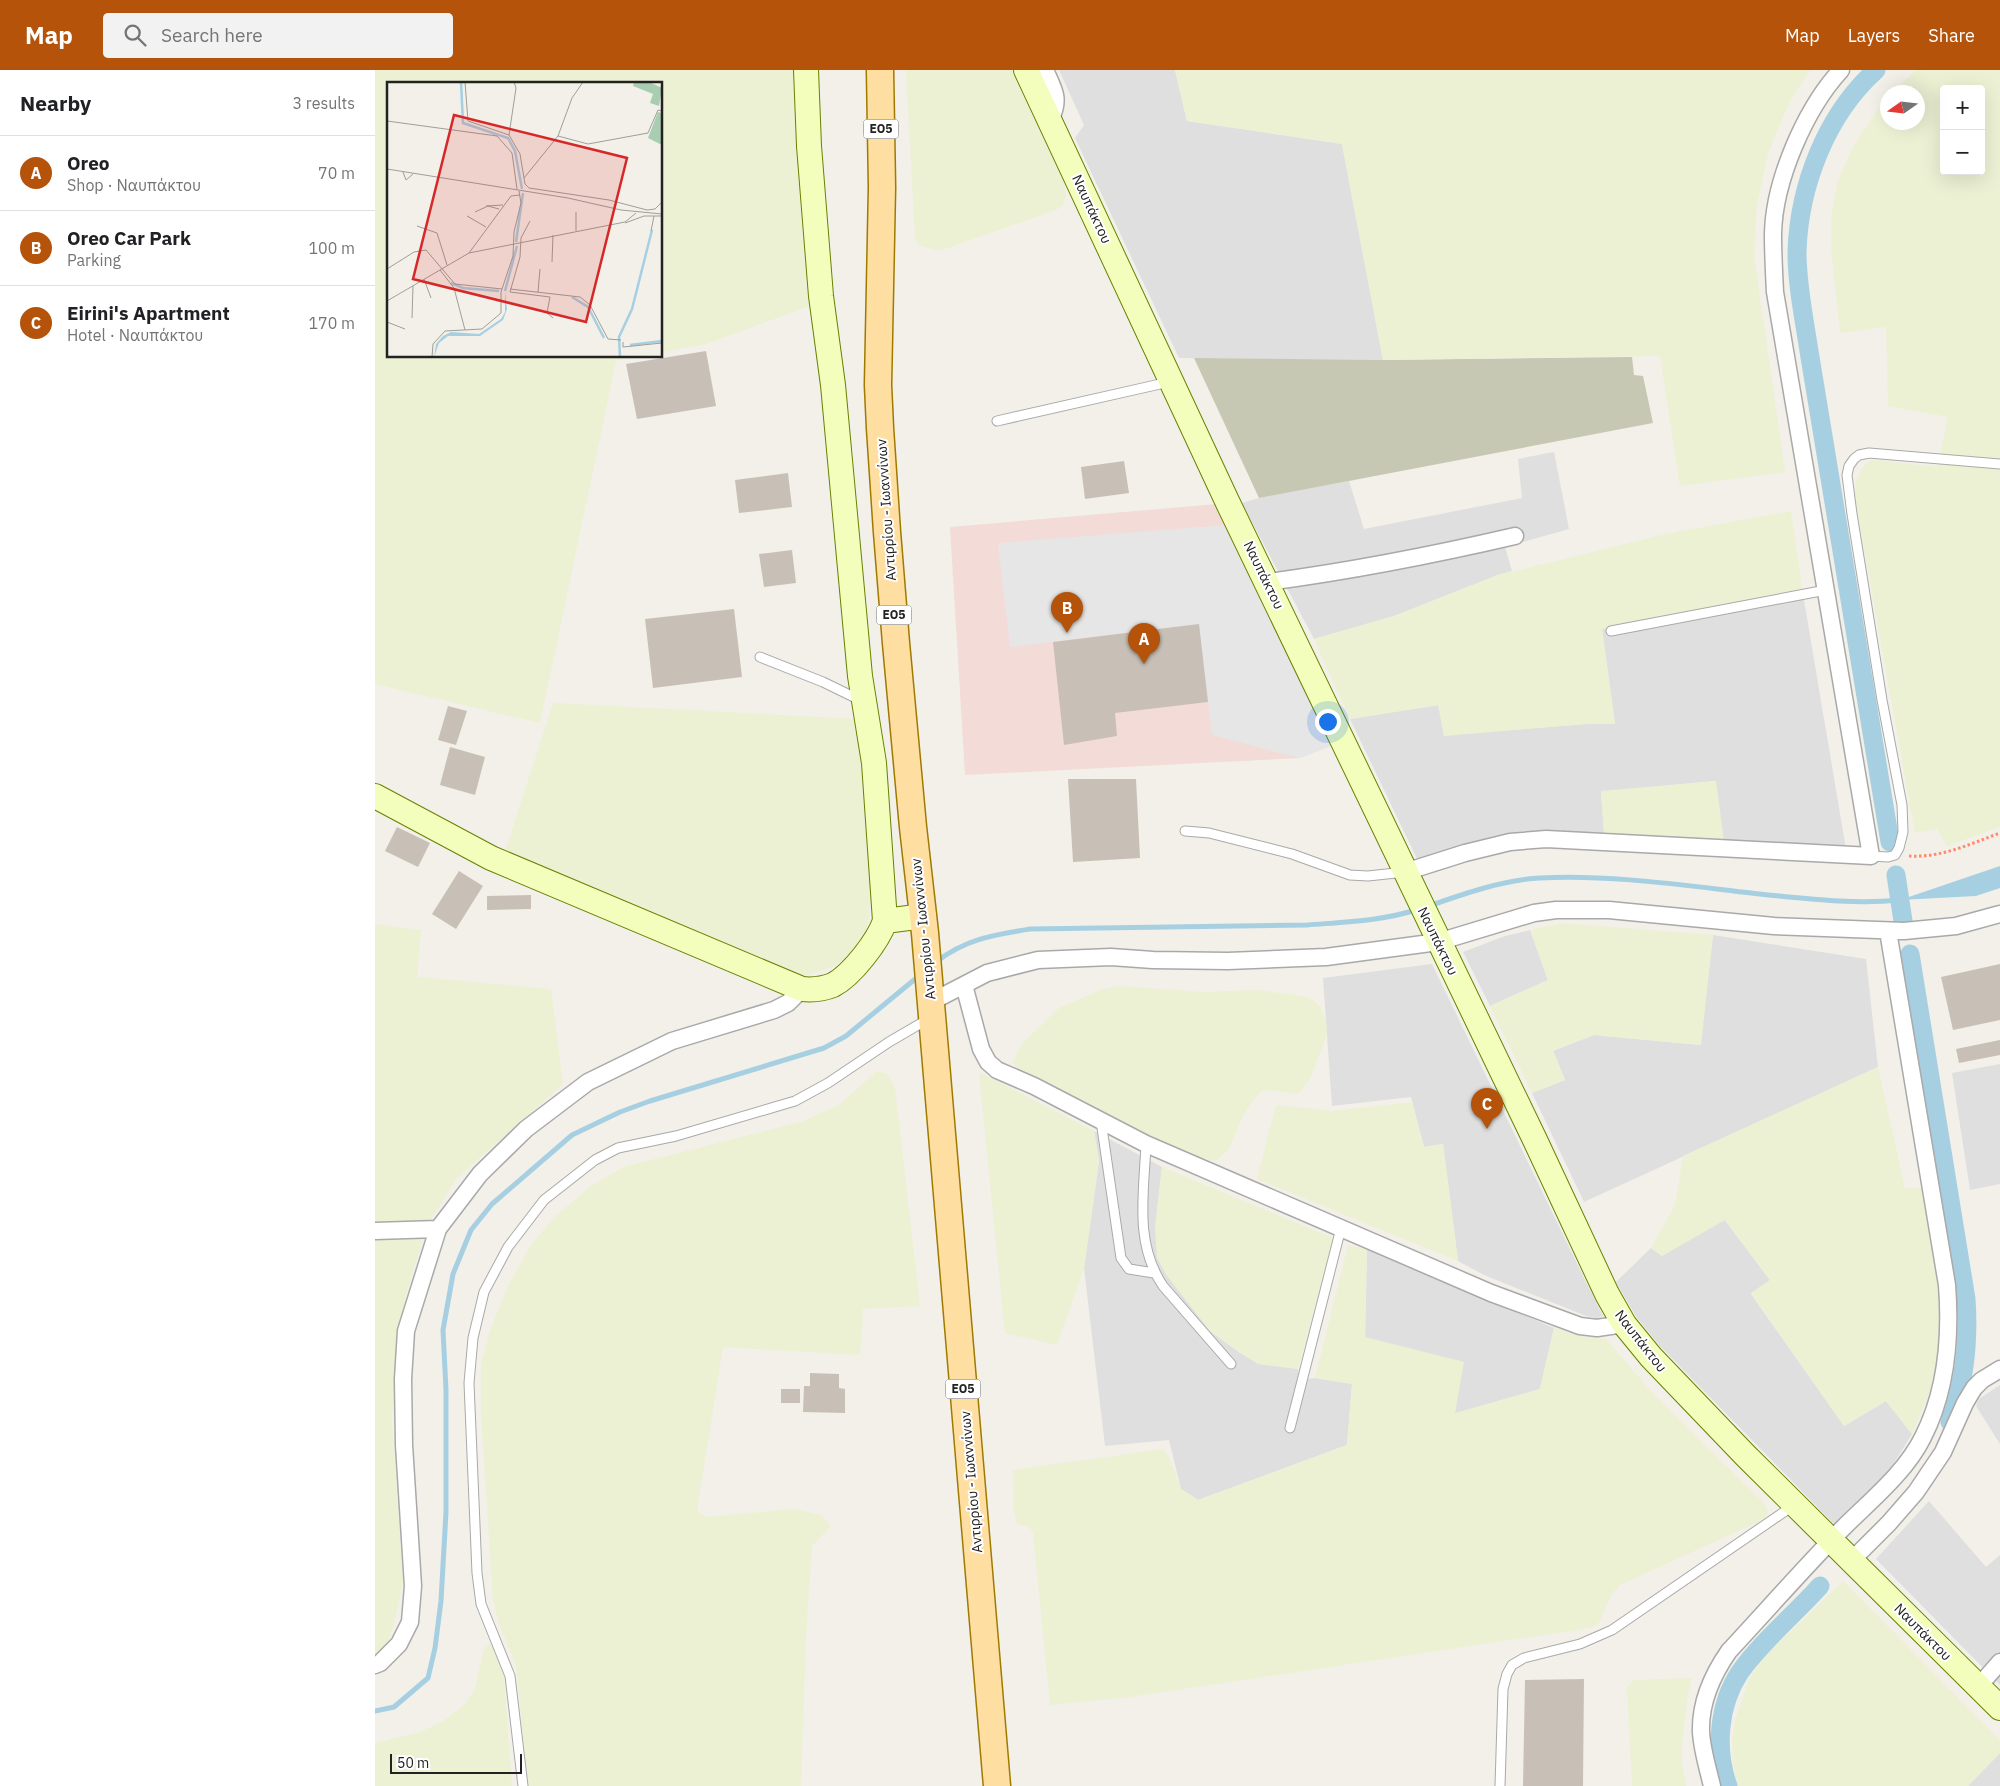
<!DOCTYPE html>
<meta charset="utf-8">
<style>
body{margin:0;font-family:"IBM Plex Sans",sans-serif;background:#f2f2f2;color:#202124}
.controls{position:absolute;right:15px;top:15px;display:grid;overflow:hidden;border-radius:5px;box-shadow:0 5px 20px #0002}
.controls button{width:45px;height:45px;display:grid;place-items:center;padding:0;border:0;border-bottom:1px solid #e0e0e0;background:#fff;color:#202124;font:25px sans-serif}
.compass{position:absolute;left:1505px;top:15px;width:45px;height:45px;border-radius:50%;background:#fff;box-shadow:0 5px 20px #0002;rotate:256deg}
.scale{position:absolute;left:15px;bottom:12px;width:132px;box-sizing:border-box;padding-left:5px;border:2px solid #222;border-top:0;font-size:14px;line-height:18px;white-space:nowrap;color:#222;-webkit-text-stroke:4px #fff;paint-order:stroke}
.you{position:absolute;left:952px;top:651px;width:18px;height:18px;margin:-12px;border:4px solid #fff;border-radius:50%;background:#1a73e8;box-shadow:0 0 0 8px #1a73e833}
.badge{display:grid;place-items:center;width:32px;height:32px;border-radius:50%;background:#b45309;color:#fff;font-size:16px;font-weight:700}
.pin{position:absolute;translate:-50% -41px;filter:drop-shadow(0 1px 2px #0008)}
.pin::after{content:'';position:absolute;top:26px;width:18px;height:15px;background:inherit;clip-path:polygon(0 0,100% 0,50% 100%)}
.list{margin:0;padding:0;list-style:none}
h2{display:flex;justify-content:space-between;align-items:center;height:65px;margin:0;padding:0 20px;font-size:21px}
h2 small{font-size:16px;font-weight:400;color:#757577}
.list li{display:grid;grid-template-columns:32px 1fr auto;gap:15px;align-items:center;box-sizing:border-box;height:75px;padding:0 20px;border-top:1px solid #e0e0e0}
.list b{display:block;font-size:19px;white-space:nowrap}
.list p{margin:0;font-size:16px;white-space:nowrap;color:#757577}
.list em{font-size:16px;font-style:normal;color:#757577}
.icon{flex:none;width:28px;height:28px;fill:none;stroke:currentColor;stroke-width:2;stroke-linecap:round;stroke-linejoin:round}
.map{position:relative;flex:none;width:1625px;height:1716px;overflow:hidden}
header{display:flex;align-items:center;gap:30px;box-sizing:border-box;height:70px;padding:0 25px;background:#b45309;color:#fff}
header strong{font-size:24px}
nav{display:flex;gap:28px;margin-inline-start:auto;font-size:18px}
.search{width:350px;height:45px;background:#f2f2f2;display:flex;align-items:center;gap:12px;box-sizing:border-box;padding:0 18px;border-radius:5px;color:#757577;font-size:19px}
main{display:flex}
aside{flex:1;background:#fff}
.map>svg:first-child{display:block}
.residential{fill:#e0dfdf}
.commercial{fill:#f3dbd8}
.construction{fill:#c6c8b3}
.farmland{fill:#ecf1d4;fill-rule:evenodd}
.parking{fill:#e6e6e6}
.water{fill:#a7cfe2}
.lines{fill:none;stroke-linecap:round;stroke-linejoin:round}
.stream{stroke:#a7cfe2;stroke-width:5}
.canal{stroke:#a7cfe2;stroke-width:19}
.building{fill:#c8c0b7}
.lane-casing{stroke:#a9a9a9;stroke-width:11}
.street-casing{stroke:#a9a9a9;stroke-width:19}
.secondary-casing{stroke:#678200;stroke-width:26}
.primary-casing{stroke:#a07a00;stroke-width:29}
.path{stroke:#ff8a6d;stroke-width:3;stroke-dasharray:2.5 2.5;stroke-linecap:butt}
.lane{stroke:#fff;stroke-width:9}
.street{stroke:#fff;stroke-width:16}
.secondary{stroke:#f3fdbc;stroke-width:24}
.primary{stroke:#ffdfa1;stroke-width:26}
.labels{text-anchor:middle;stroke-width:4;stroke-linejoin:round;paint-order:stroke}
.shield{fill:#fff;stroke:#646464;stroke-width:1}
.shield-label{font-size:12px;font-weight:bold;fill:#222}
.street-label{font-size:14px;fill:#222;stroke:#fff}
.inset-river{fill:none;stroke:#a7cfe2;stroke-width:2.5}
.inset-road{fill:none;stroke:#9f9e99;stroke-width:1}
.view{fill:#d62828;fill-opacity:0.15;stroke:#d62828;stroke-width:2.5}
.inset-edge{fill:none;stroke:#222;stroke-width:2.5}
</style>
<header>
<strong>Map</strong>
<div class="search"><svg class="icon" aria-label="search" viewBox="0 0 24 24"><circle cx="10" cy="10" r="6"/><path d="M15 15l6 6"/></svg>Search here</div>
<nav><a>Map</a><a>Layers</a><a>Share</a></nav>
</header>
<main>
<aside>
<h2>Nearby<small>3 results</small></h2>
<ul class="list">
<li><span class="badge">A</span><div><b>Oreo</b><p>Shop · Ναυπάκτου</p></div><em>70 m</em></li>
<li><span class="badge">B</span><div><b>Oreo Car Park</b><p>Parking</p></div><em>100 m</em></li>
<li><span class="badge">C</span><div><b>Eirini's Apartment</b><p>Hotel · Ναυπάκτου</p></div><em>170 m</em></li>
</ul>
</aside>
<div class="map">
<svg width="1625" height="1716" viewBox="0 0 1625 1716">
<rect width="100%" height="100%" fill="#f2f0e8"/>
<path class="residential" d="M684,0H800L812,51L967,74L1008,290L804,288L700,68L709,55Z
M1179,382L1194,459L1130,477L1137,501L1123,505L1019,546L939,569L867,433L884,428L974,411L989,459L1147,428L1143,389Z
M1428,524L1471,779L1349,772L1340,711L1226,722L1229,763L1149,761L1045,795L975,649L1064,635L1069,665L1211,654H1240L1227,559Z
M1155,860L1173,910L1115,936L1088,882L1130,866Z
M1338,865L1491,889L1503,997L1209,1132L1157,1023L1190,1010L1178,981L1219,965L1325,975Z
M1057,894L1210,1210L1228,1246L1222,1248L1211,1246L1109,1205L1083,1191L1068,1074L1049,1077L1036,1027L957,1036L948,908Z
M1625,994V1114L1595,1120L1577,1003Z
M719,1061L787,1097L780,1158L835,1261L864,1282L883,1293L923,1299V1310L940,1308L977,1314L972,1375L823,1430L806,1419L794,1370L730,1376L709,1198L724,1091Z
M1349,1149L1395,1210L1376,1224L1469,1356L1511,1331L1537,1364L1509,1409L1461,1456L1283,1274L1260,1245L1241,1212L1276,1178L1287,1186Z
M992,1179L1179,1258L1165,1319L1079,1344L990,1267Z
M1625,1315V1374L1601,1336L1604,1329Z
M1554,1431L1611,1497L1625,1485V1615L1501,1489Z
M1625,1683V1716H1593Z"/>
<path class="commercial" d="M842,434L956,676L925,688L590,705L575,457Z"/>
<path class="construction" d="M1257,287L1259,305L1268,306L1278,353L884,428L819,288L1008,290Z"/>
<path class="farmland" d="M0,0H421L438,235L331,274L286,282V14H14V286H264L241,291L165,653L0,614Z
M531,0H637L688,109L691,126L688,135L681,140L570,179L561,180L545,176L540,168Z
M800,0H1435L1414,33L1393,84L1382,134L1379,186L1410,402L1305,416L1285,286L1008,290L967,74L812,51Z
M1541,0H1625V757L1572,776L1562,759L1540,763L1481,434L1480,414L1486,400L1493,392L1501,390L1562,397L1573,347L1513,336L1511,257L1465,263L1456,178V147L1463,110L1479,75L1507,33L1512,27V52H1542V22H1517ZM1569,19H1606V101H1569Z
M1416,441L1428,524L1227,559L1240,654H1211L1069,666L1063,635L975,649L939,569L1019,546L1123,505L1291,464Z
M178,633L482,649L495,815L494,849L488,873L472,889L457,897L433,905H420L129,785Z
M1341,711L1349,772L1229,763L1226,721Z
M1186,853L1338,865L1326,975L1219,965L1178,980L1190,1010L1157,1023L1115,936L1173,910L1155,860Z
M0,854L46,860L42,907L176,919L188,1014L82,1108L53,1154L0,1155Z
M745,916L827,922L882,920L920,925L935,928L944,935L951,951L952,965L934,1011L925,1022L917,1024L896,1020L887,1021L878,1030L868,1046L854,1079L841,1091L810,1082L755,1059L644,1004L638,992L647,974L684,938L725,920Z
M1503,997L1530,1119L1547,1117L1568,1248L1565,1278L1555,1321L1537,1364L1511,1331L1469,1356L1376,1223L1395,1210L1350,1150L1287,1186L1276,1178L1300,1135L1308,1086Z
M502,1001L513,1004L520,1018L545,1236L488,1239L485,1285L348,1277L322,1440L331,1447L418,1439L446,1445L456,1456L437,1476L431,1565L426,1716H153L141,1595L124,1554L118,1530L106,1343V1294L117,1255L134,1214L153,1180L177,1149L216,1116L248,1097L426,1052L464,1035Z
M604,1002L719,1061L724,1091L709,1198L682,1275L630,1263Z
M1037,1032L1049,1077L1068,1074L1083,1191L882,1109L901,1035L957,1041Z
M787,1097L958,1168L923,1299L883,1294L864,1282L835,1261L792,1206L782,1188L780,1158Z
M49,1165L33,1219L22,1263L17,1353L28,1511L19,1553L12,1574L0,1584V1170Z
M973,1175L992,1179L990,1267L1089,1292L1080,1343L1165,1319L1179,1258L1209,1267L1231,1269L1275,1320L1390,1434L1393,1444L1385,1451L1245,1515L1236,1525L1224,1553L1215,1558L755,1627L675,1635L658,1462L654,1457L642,1454L639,1442L638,1400L788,1379L794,1387L806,1419L823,1430L972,1375L977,1314L940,1308Z
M1468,1511L1625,1670V1683L1593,1716H1363L1358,1695L1357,1672L1360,1650L1375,1607L1389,1587Z
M114,1574L119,1577L128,1595L137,1716H0V1673L42,1663L67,1652L89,1635L100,1619L109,1579Z
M1317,1608L1313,1624L1307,1673V1693L1311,1716H1257L1252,1617L1259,1610Z"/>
<path class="parking" d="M852,455L956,676L925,688L837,665L824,554L635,577L623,473Z"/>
<path class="water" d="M1625,796V818L1601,826L1525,830Z"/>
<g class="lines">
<path class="stream" d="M1054,836C1088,824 1128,810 1165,808C1244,804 1325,818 1404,826C1444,830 1484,834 1525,830
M561,892C591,869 618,865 655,859L932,855C969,852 1006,851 1041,840
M0,1641L19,1637L53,1608L60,1578L66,1531L71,1442V1320L68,1260L78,1204L96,1160L117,1134L197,1065L245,1042L275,1031L449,978L471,966L545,905"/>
<path class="canal" d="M1501,0C1451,45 1424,116 1422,182C1422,215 1429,248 1434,281L1515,772
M1521,805L1528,851
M1535,884L1591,1229C1594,1272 1590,1312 1575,1352
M1353,1716C1340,1680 1343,1635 1365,1602C1386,1572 1420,1544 1445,1516"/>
</g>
<path class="building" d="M331,281L341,336L262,349L251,294Z
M749,391L754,423L710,429L706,397Z
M413,403L417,437L364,443L360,410Z
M417,480L421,513L389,517L384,484Z
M359,539L367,607L278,618L270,549Z
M824,554L833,632L740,643L742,666L689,675L678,572Z
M73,636L92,641L81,675L63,670Z
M75,677L110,687L100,725L65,715Z
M693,709H761L765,788L698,792Z
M22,757L55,773L43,797L10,781Z
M84,801L108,816L81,859L57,844Z
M156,825V839L112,840V826Z
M1625,894V950L1578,960L1566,907Z
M1625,970V985L1584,993L1581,979Z
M435,1303L464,1304V1318L470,1319V1343L428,1342L429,1316H435Z
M406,1319H425V1333H406Z
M1209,1609L1208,1716H1148L1150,1610Z"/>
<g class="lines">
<defs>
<path id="lane" d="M622,351L794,312
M1236,561L1451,520
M385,587L448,612L485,630
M810,761L834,763L917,784L975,805L993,806L1030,802
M1496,786L1513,787L1520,785L1524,778L1528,762L1527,735L1507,630L1477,444L1472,405L1474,396L1479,389L1484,385L1494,383L1625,394
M726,1051L746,1188L754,1199L779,1203
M771,1074C769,1123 759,1173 788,1216L856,1294
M915,1358L966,1158
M148,1716L135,1606L106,1534L102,1503L94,1313L98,1268L109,1222L133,1177L169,1130L220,1090L243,1078L301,1066L420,1031L453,1013L514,972L555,948
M1125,1716L1128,1619L1132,1604L1137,1595L1149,1588L1205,1574L1237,1560L1419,1435"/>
<path id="street" d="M670,0C679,20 686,29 675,50
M893,512C976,501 1058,485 1140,466
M1030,802L1090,783L1135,772L1171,769L1496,786L1400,222C1399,203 1398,183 1398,164C1399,111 1430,39 1466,0
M589,915L606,979L613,992L622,1000L659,1016L771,1074L1116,1223L1205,1256L1222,1258L1249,1254
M556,932L612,903L663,890L736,887L778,890L853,891L951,887L1063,872L1159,843L1181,840H1234L1399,856L1529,861L1581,856L1625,844
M0,1161L63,1159
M1477,1490L1514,1453L1541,1422L1568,1382L1590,1333L1599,1318L1607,1310L1625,1299
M0,1595L5,1593L24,1574L35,1552L38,1516L29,1375L28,1309L31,1261L63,1159L105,1104L151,1059L213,1012L297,971L399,940L413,933L427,919
M1603,1617L1625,1592
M1337,1716C1333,1699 1327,1680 1326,1662C1325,1633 1338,1604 1354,1581C1392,1540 1429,1498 1468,1458C1495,1431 1531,1402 1548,1367C1572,1320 1576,1267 1572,1215L1513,861"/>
<path id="secondary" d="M651,0L852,431L1160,1070L1232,1224L1249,1254L1276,1287L1370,1385L1625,1638
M0,726L116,788L427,919C437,920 448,919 458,915C477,905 503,871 510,851L499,693L485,606L458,315L446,226L434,76L431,0
M510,851L549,846"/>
<path id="primary" d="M505,0L507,117L503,315L505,358L512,462L521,573L538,757L550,863L622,1716"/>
</defs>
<use href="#lane" class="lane-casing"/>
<use href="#street" class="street-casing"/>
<use href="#secondary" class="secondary-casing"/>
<use href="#primary" class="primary-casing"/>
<path class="path" d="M1534,786C1566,788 1595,774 1625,763"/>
<use href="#lane" class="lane"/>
<use href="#street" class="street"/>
<use href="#secondary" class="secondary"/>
<use href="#primary" class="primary"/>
</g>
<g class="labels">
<g class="shield">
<rect x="488.5" y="49.5" width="35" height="19" rx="4"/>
<rect x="501.5" y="535.5" width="35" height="19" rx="4"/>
<rect x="570.5" y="1309.5" width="35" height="19" rx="4"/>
</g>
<g class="shield-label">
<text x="506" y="63">ΕΟ5</text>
<text x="519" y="549">ΕΟ5</text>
<text x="588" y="1323">ΕΟ5</text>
</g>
<g class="street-label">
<text transform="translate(717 139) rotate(65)" y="5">Ναυπάκτου</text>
<text transform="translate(511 440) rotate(-94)" y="5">Αντιρρίου - Ιωαννίνων</text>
<text transform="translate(889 505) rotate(64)" y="5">Ναυπάκτου</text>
<text transform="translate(548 859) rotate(-96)" y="5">Αντιρρίου - Ιωαννίνων</text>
<text transform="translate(1063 871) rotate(64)" y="5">Ναυπάκτου</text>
<text transform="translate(1266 1271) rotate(52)" y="5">Ναυπάκτου</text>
<text transform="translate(596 1412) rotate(-95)" y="5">Αντιρρίου - Ιωαννίνων</text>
<text transform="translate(1548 1562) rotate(45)" y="5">Ναυπάκτου</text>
</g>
</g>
<g transform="translate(12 12)">
<rect width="275" height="275" fill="#f2f0e8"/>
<path d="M247,0H262L275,6L272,24L263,21L266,12L246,4ZM271,30L275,31V63L261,56Z" fill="#a8cdb1"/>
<path d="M118,209L120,227L116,238L93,254H61L52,261L47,275L49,262L56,254L64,250L92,252L114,237L118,230Z" fill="#a7cfe2"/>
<path class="inset-river" d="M74,0L76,41L121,56L128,69L135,107M129,160L136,111M64,201L76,206L112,209M118,209L130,164M185,215L201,225L217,256M243,263L275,259M233,275L232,255L245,227L265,148"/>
<path class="inset-road" d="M78,0L81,39L122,53L133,72L137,96M196,0L185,16L171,54L137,96L138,102L142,106L222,118L260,128L268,127L275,120M0,39L110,54L125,71L130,107M122,53L129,6L127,0M171,54L201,62L261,51L271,28L275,29M0,87L181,116L234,128L275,132M16,90L19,98L26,92M99,124L116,123M88,130L101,124L112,127M80,134L99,145M143,139L134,156L133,175L123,210L163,215L160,231L166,236M238,141L257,134H275M30,144L50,151L60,183M189,149V130M264,149L267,134M82,171L124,114L133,113M165,180L166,153M0,187L27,170L39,168L68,202L115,207M53,188L67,206L78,248M37,197L44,216M123,207L193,215L203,223L221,257L234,258M151,210L153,187M0,219L82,171L238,140L249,131M25,236L26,204M0,240L18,247M236,260V265L275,261M45,275L46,262L58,249L95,247L114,231V210L126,174L127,150L134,121L132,109"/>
<path class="view" d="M67,33L240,76L199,240L26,197Z"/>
<rect width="275" height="275" class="inset-edge"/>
</g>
</svg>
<div class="controls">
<button>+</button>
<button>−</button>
</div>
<svg class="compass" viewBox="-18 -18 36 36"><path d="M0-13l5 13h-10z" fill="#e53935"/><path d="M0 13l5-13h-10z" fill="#757577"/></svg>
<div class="scale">50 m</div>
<div class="you"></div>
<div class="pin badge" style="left:769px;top:594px">A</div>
<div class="pin badge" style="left:692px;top:563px">B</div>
<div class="pin badge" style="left:1112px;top:1059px">C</div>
</div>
</main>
